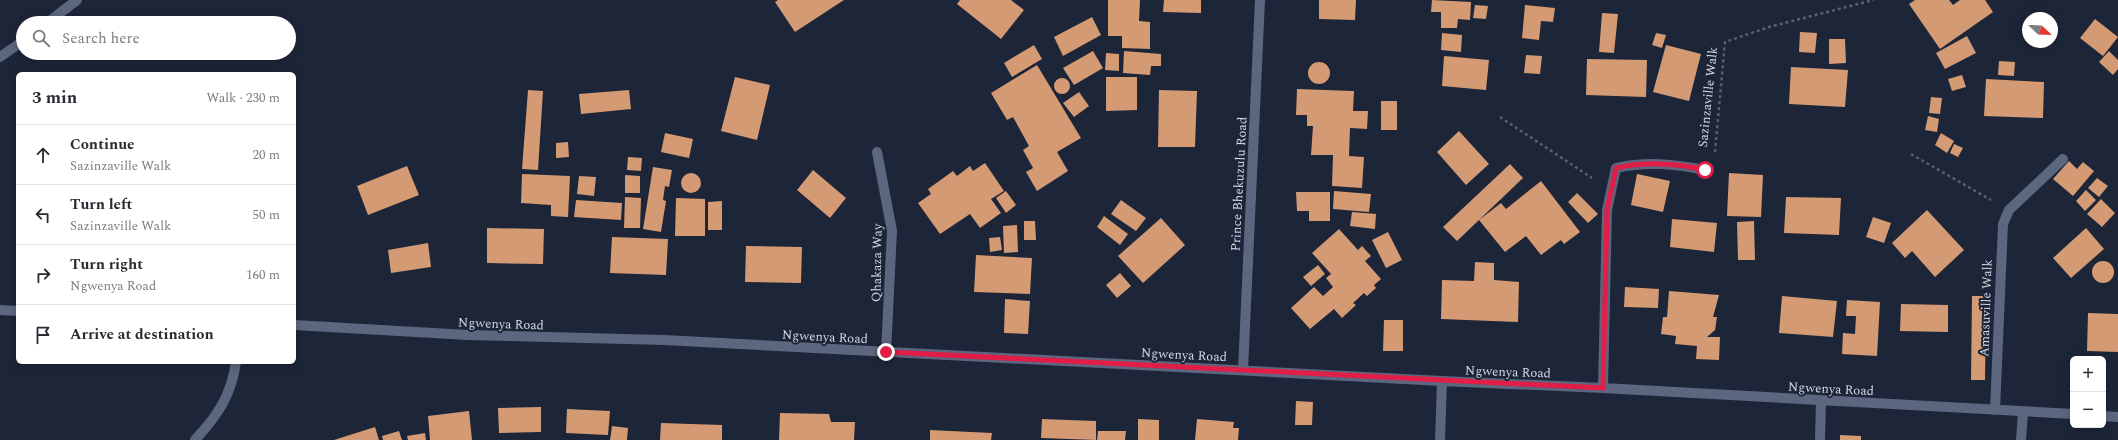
<!DOCTYPE html>
<meta charset="utf-8">
<style>
body{margin:0;font-family:Spectral,serif;background:#f7f7f7;color:#2b2b33}
.controls{position:absolute;right:12px;bottom:12px;display:grid;overflow:hidden;border-radius:6px;box-shadow:0 2px 10px #0003}
.controls button{width:36px;height:36px;display:grid;place-items:center;padding:0;border:0;border-bottom:1px solid #e1e1e2;background:#fff;color:#2b2b33;font:20px sans-serif}
.compass{position:absolute;left:2022px;top:12px;width:36px;height:36px;border-radius:50%;background:#fff;box-shadow:0 2px 10px #0003;rotate:113deg}
.stop{position:absolute;width:12px;height:12px;margin:-9px;border:3px solid #e11d48;border-radius:50%;background:#fff}
.stop.end{background:#e11d48;border-color:#fff;box-shadow:0 1px 4px #0008}
.list{margin:0;padding:0;list-style:none}
h2{display:flex;justify-content:space-between;align-items:center;height:52px;margin:0;padding:0 16px;font-size:17px}
h2 small{font-size:13px;font-weight:400;color:#7c7c81}
.list li{display:grid;grid-template-columns:26px 1fr auto;gap:12px;align-items:center;box-sizing:border-box;height:60px;padding:0 16px;border-top:1px solid #e1e1e2}
.list b{display:block;font-size:15px;white-space:nowrap}
.list p{margin:0;font-size:13px;white-space:nowrap;color:#7c7c81}
.list em{font-size:13px;font-style:normal;color:#7c7c81}
.icon{flex:none;width:22px;height:22px;fill:none;stroke:currentColor;stroke-width:2;stroke-linecap:round;stroke-linejoin:round}
.map{position:relative;flex:none;width:2118px;height:440px;overflow:hidden}
.search{position:absolute;background:#fff;box-shadow:0 2px 10px #0003;left:16px;top:16px;width:280px;height:44px;display:flex;align-items:center;gap:10px;box-sizing:border-box;padding:0 14px;border-radius:22px;color:#7c7c81;font-size:15px}
.panel{position:absolute;background:#fff;box-shadow:0 2px 10px #0003;left:16px;top:72px;width:280px;height:292px;border-radius:6px}
.map>svg:first-child{display:block}
.building{fill:#d49a73}
.lines{fill:none;stroke-linecap:round;stroke-linejoin:round}
.path{stroke:#585f70;stroke-width:2.5;stroke-dasharray:3 3;stroke-linecap:butt}
.minor{stroke:#5c667e;stroke-width:10}
.route{stroke:#e11d48;stroke-width:5}
.labels{text-anchor:middle;stroke-width:4;stroke-linejoin:round;paint-order:stroke}
.street-label{font-size:13px;fill:#d2d8e5;stroke:#1d2538}
</style>
<div class="map">
<svg width="2118" height="440" viewBox="0 0 2118 440">
<rect width="100%" height="100%" fill="#1d2538"/>
<path class="building" d="M778,0H844L795,32L775,2Z
M960,0H1011L1024,10L1001,39L957,4Z
M1108,0H1140L1139,21L1150,22V49L1122,48V36H1108Z
M1164,0H1201V13L1163,12Z
M1319,0H1356L1355,20L1319,19Z
M1432,0L1471,2L1470,20L1458,19L1457,28H1441V12H1431Z
M1915,0H1949L1953,5L1960,0H1985L1993,12L1940,49L1909,4Z
M1475,5L1488,6L1486,19L1473,18Z
M1525,5L1555,8L1553,22L1541,21L1539,40L1522,38Z
M1602,13L1618,14L1614,53L1599,52Z
M1092,17L1101,35L1063,56L1054,37Z
M2095,19L2118,37L2103,56L2080,38Z
M1800,32L1817,33L1815,53L1799,52Z
M1442,33L1462,35L1461,52L1441,50Z
M1656,33L1666,35L1662,48L1652,45Z
M1967,36L1976,53L1945,69L1936,53Z
M1829,39H1845L1846,63L1829,64Z
M1034,45L1042,59L1012,77L1004,63Z
M1666,45L1701,54L1689,101L1653,92Z
M1093,51L1103,68L1074,85L1063,68Z
M1124,51L1161,54V66H1151L1150,75L1123,73Z
M2109,51L2118,60V69L2113,75L2099,62Z
M1106,53L1119,54V71L1105,70Z
M1526,55L1542,56L1540,74L1524,73Z
M1444,56L1489,60L1486,90L1442,86Z
M1587,59L1647,60L1646,97L1586,95Z
M1999,61L2015,62L2014,76L1998,75Z
M1308 73a11 11 0 1 1 22 0a11 11 0 1 1-22 0Z
M1037,65L1081,138L1057,152L1068,171L1037,191L1026,172L1033,168L1023,150L1029,146L1013,117L1007,120L991,93Z
M1791,67L1848,70L1845,107L1789,104Z
M1962,75L1966,87L1952,91L1948,79Z
M735,77L770,85L757,140L721,131Z
M1106,77H1137V110L1106,111Z
M1054 86a8 8 0 1 1 16 0a8 8 0 1 1-16 0Z
M1986,79L2044,82L2043,118L1984,116Z
M1297,89L1354,91L1353,111H1368L1367,129L1350,128L1349,156L1364,157L1362,188L1332,186L1333,155H1311L1313,126H1307V115H1296Z
M528,90L543,91L538,170L522,169Z
M629,90L631,109L581,114L579,94Z
M1159,90L1197,91L1195,147H1158Z
M1079,92L1089,106L1074,117L1063,103Z
M1931,97L1942,98L1940,114L1929,113Z
M1381,101H1397V130H1381Z
M1928,116L1939,119L1937,132L1925,130Z
M1459,131L1489,164L1466,185L1437,152Z
M665,133L693,139L689,158L661,152Z
M1941,133L1954,141L1947,153L1935,145Z
M568,142L569,157L556,158V143Z
M1954,144L1963,148L1958,157L1950,153Z
M628,157L642,158L641,171L627,170Z
M2069,161L2077,169L2083,162L2094,171L2073,196L2053,179Z
M985,163L1004,191L991,199L1001,213L980,228L970,214L940,234L918,203L931,194L928,189L953,171L957,176L970,166L973,171Z
M1510,164L1523,178L1457,241L1443,227Z
M407,166L419,195L368,215L357,186Z
M653,167L672,170L669,187L665,186L663,200L666,201L661,232L643,229Z
M813,170L846,198L830,218L797,190Z
M681 183a10 10 0 1 1 20 0a10 10 0 1 1-20 0Z
M1729,173L1763,175L1761,217L1727,216Z
M522,174L570,176L568,217L551,216V205L521,203Z
M1637,174L1670,181L1663,212L1631,205Z
M625,175L640,176V193H625Z
M579,176L596,177L594,196L577,194Z
M2097,178L2108,186L2099,197L2088,188Z
M1541,181L1580,232L1564,244L1561,240L1541,255L1526,236L1505,252L1479,220L1501,203L1506,209Z
M2086,190L2096,200L2085,211L2076,201Z
M1006,191L1016,205L1006,213L996,198Z
M1334,191L1371,194L1369,212L1333,209Z
M1296,192H1330V221H1309V211H1297Z
M1577,193L1598,214L1588,223L1568,202Z
M625,197L641,198L640,228H624Z
M1786,197L1841,198L1839,235L1784,233Z
M676,198L705,199V236H675Z
M2101,199L2115,213L2102,227L2087,214Z
M576,200L622,203L621,220L574,217Z
M1121,200L1146,218L1136,231L1111,214Z
M722,201V230H708V202Z
M1927,210L1964,250L1935,277L1912,251L1905,258L1892,243Z
M1352,212L1376,214L1375,229L1350,226Z
M1104,216L1128,234L1120,245L1097,227Z
M1873,217L1891,223L1884,243L1866,237Z
M1161,218L1185,245L1143,283L1118,256Z
M1672,219L1717,223L1714,252L1670,247Z
M1024,221H1035L1036,240H1024Z
M1754,221L1755,260H1738L1737,222Z
M1017,225L1018,252L1004,253L1003,226Z
M487,228L544,229L543,264L487,263Z
M2086,228L2104,249L2071,278L2053,258Z
M1339,229L1358,250L1362,246L1371,256L1365,261L1381,279L1374,285L1376,288L1367,296L1364,293L1353,303L1356,305L1342,318L1334,309L1310,329L1291,308L1314,287L1323,296L1333,287L1326,278L1331,274L1312,253Z
M1388,232L1402,260L1386,268L1372,240Z
M612,237L668,239L666,275L610,273Z
M1000,237L1002,250L990,252L989,238Z
M428,243L431,267L391,273L388,250Z
M746,246L802,247L801,283L745,282Z
M976,255L1032,258L1030,294L974,292Z
M2092 272a11 11 0 1 1 22 0a11 11 0 1 1-22 0Z
M1475,262L1494,263V280L1519,282L1518,322L1441,319L1442,280L1474,281Z
M1318,265L1325,274L1311,286L1303,277Z
M1120,273L1131,286L1117,298L1106,285Z
M1625,287L1659,289L1658,308L1624,307Z
M1669,291L1719,295L1713,317H1717L1715,330L1707,337H1720L1719,360L1696,359L1697,346L1675,344L1676,336L1661,334L1663,317H1667Z
M1782,296L1837,301L1833,337L1779,333Z
M1972,296H1986L1985,380H1971Z
M1005,299L1030,301L1028,334L1004,333Z
M1847,300L1880,302L1877,356L1842,354L1843,333L1855,334L1856,316H1846Z
M1901,304L1948,305V332L1900,331Z
M2088,313L2118,314V352L2087,351Z
M1384,320H1403V351H1383Z
M1296,401L1313,402L1312,425H1295Z
M541,407V432L499,433L498,408Z
M567,409L610,411L608,435L566,433Z
M469,411L472,440H430L428,416Z
M780,413L829,414L831,422H855L854,440H779Z
M1042,419L1096,421V440L1041,438Z
M1138,419L1159,420V440H1138Z
M1197,419L1234,422L1233,428H1239L1238,440H1195Z
M661,423L722,425V440H660Z
M612,426L628,428L627,440H610Z
M375,427L379,440H334Z
M930,430L992,433L991,440H930Z
M399,431L402,440H383L382,436Z
M1098,431H1126L1125,440H1097Z
M425,433L426,440H408L407,436Z
M1840,435L1861,436V440H1840Z"/>
<g class="lines">
<path class="path" d="M1500,117L1592,178
M1715,152L1725,42L1769,27L1874,0
M1911,154L1991,200"/>
<path class="minor" d="M47,23L77,0
M0,57L23,41
M877,152L892,231L886,352
M0,310L18,311
M294,325L468,335L664,340L1442,381L1603,388L2073,414
M1243,370L1260,0
M1603,388L1607,210L1616,168C1646,161 1675,164 1705,170
M1995,410L2003,224L2009,210L2063,159
M2103,416L2118,417
M195,440C218,415 231,396 236,362
M1440,440L1442,381
M1820,440L1821,401
M2021,440L2023,412"/>
</g>
<g class="lines">
<path class="route" d="M886,352L1603,388L1607,210L1616,168C1646,161 1675,163 1705,170"/>
</g>
<g class="labels">
<g class="street-label">
<text transform="translate(1707 97) rotate(-84)" y="5">Sazinzaville Walk</text>
<text transform="translate(1238 184) rotate(-87)" y="5">Prince Bhekuzulu Road</text>
<text transform="translate(876 263) rotate(-89)" y="5">Qhakaza Way</text>
<text transform="translate(1985 308) rotate(-88)" y="5">Amasuville Walk</text>
<text transform="translate(501 323) rotate(2)" y="5">Ngwenya Road</text>
<text transform="translate(825 336) rotate(3)" y="5">Ngwenya Road</text>
<text transform="translate(1184 354) rotate(3)" y="5">Ngwenya Road</text>
<text transform="translate(1508 371) rotate(2)" y="5">Ngwenya Road</text>
<text transform="translate(1831 388) rotate(3)" y="5">Ngwenya Road</text>
</g>
</g>
</svg>
<div class="controls">
<button>+</button>
<button>−</button>
</div>
<svg class="compass" viewBox="-18 -18 36 36"><path d="M0-13l5 13h-10z" fill="#e53935"/><path d="M0 13l5-13h-10z" fill="#7c7c81"/></svg>
<div class="stop" style="left:1705px;top:170px"></div>
<div class="stop end" style="left:886px;top:352px"></div>
<div class="search"><svg class="icon" aria-label="search" viewBox="0 0 24 24"><circle cx="10" cy="10" r="6"/><path d="M15 15l6 6"/></svg>Search here</div>
<section class="panel">
<h2>3 min<small>Walk · 230 m</small></h2>
<ul class="list">
<li><svg class="icon" aria-label="ahead" viewBox="0 0 24 24"><path d="M12 20V5M6 11l6-6 6 6"/></svg><div><b>Continue</b><p>Sazinzaville Walk</p></div><em>20 m</em></li>
<li><svg class="icon" aria-label="left" viewBox="0 0 24 24"><path d="M17 20v-9H6M10 6l-5 5 5 5"/></svg><div><b>Turn left</b><p>Sazinzaville Walk</p></div><em>50 m</em></li>
<li><svg class="icon" aria-label="right" viewBox="0 0 24 24"><path d="M7 20v-9h11M14 6l5 5-5 5"/></svg><div><b>Turn right</b><p>Ngwenya Road</p></div><em>160 m</em></li>
<li><svg class="icon" aria-label="arrive" viewBox="0 0 24 24"><path d="M6 21V4h12l-3 4 3 4H6"/></svg><div><b>Arrive at destination</b></div></li>
</ul>
</section>
</div>
